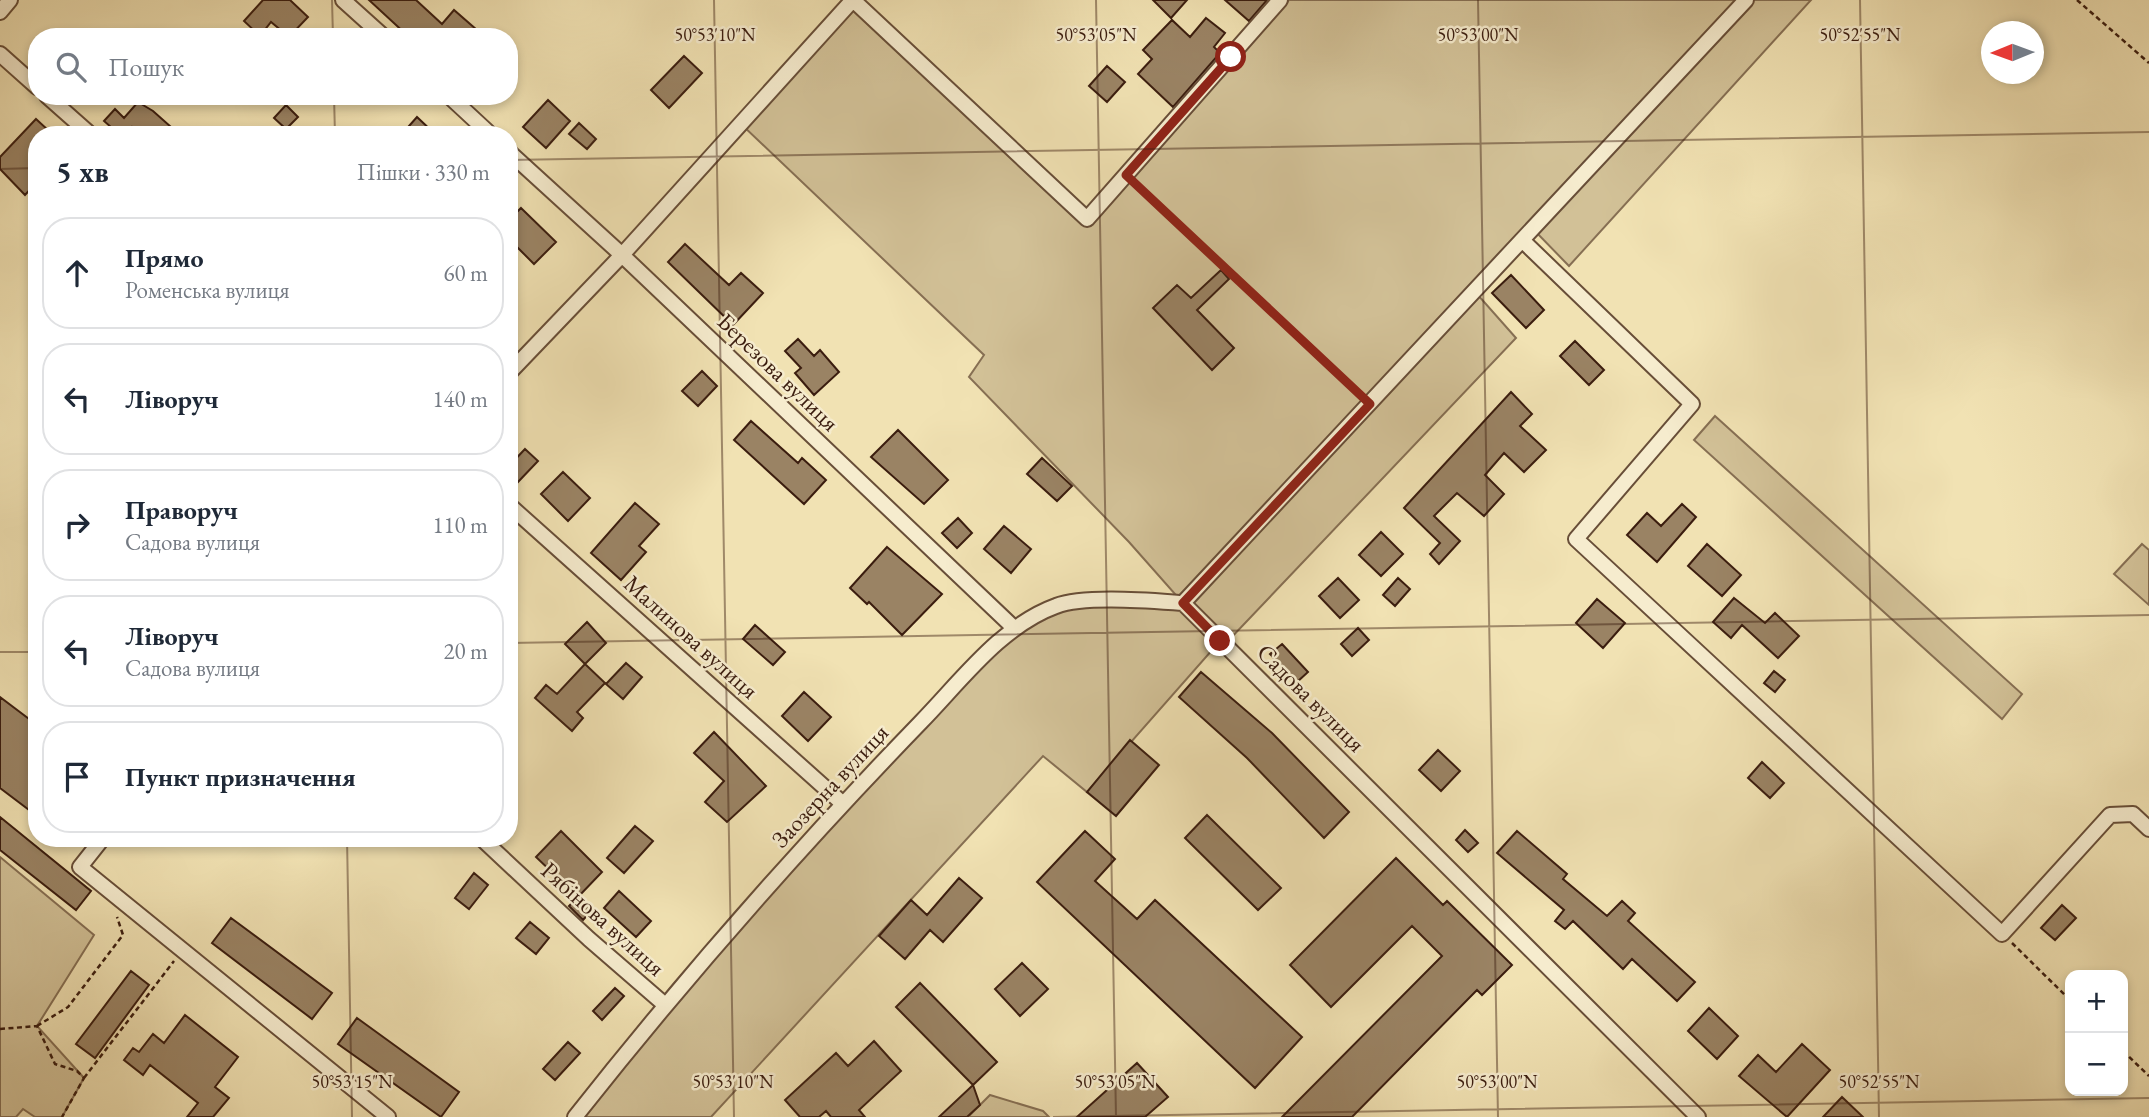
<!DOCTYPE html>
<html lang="uk">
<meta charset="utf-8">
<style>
body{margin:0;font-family:"EB Garamond",serif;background:#f6f6f7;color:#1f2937}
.controls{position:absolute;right:21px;bottom:21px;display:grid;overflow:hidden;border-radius:14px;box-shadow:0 4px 10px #0003}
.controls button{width:63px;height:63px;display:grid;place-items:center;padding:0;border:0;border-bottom:2px solid #e0e1e3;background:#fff;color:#1f2937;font:35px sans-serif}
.compass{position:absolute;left:1981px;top:21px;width:63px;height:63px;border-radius:50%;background:#fff;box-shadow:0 4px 10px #0003;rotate:269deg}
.stop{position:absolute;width:21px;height:21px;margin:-16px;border:5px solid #8f2418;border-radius:50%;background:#fff}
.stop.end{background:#8f2418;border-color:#fff;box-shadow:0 2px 7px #0008}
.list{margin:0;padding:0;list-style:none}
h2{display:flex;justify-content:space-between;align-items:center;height:91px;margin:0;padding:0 28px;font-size:30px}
h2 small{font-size:23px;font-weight:400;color:#747a83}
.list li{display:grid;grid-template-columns:46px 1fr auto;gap:21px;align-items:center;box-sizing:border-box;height:112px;margin:0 14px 14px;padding:0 14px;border:2px solid #e0e1e3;border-radius:28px}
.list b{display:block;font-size:26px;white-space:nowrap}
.list p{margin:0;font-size:23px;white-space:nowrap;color:#747a83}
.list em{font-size:23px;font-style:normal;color:#747a83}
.icon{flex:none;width:38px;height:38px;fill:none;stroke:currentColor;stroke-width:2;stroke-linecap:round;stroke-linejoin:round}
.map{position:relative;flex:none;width:2149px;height:1117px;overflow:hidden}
.search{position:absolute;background:#fff;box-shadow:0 4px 10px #0003;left:28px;top:28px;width:490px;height:77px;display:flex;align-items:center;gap:18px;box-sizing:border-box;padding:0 24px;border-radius:28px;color:#747a83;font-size:26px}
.panel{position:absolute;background:#fff;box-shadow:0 4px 10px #0003;left:28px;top:126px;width:490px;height:721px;border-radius:28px}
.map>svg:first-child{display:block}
.green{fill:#d2c197;stroke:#866f53;stroke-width:2}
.building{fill:#9a8364;stroke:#3b1d0f;stroke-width:2}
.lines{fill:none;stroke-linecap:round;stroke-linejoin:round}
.street-casing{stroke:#684e38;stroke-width:18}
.path{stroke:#3b1d0f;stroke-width:2.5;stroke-dasharray:5 3.5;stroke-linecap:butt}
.street{stroke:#f6ecce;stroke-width:14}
.route{stroke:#8f2418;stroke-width:9}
.ticks{fill:none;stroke:#3b1d0f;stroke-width:2;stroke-opacity:0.45}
.labels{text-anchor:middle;stroke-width:5;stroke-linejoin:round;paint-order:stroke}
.street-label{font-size:24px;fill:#3b1d0f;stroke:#f6ecce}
.ticks-label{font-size:18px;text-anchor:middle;fill:#3b1d0f;stroke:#f6ecce;stroke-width:5;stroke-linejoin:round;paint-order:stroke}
</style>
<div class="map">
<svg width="2149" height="1117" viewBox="0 0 2149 1117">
<rect width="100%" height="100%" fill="#f1e2b3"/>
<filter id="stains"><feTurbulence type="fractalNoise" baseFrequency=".00286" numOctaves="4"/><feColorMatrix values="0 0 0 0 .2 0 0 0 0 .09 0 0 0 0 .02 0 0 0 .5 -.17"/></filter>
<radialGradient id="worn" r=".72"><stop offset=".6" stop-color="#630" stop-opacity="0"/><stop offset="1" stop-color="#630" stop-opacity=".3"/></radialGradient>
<path class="green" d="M1289,0H1811L1569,266L1534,230L1477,294L1516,338L1228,641H1220L1087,792L1043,756L711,1117H575L664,1004L1013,627L1058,605L1183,603L1129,542L969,377L984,355L741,124L850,3L1087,219Z
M1715,416L2022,694L2002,719L1694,440Z
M2142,544L2149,550V605L2114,574Z
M0,857L94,935L37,1026L84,1078L62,1117H35L23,1109L16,1117H0Z
M990,1095L1043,1111L1049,1117H968Z"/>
<path class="building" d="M263,0H290L308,17L289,37L271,22L260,36L244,21Z
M369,0H416L442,24L454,10L485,37H409Z
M1153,0H1187L1171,18Z
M1225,0H1267L1249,21Z
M1206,18L1225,33L1214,47L1220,53L1173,107L1138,74L1152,59L1143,50L1172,20L1190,37Z
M684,56L702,73L669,108L651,90Z
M1107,66L1125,82L1107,102L1089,86Z
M548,100L570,121L546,148L523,127Z
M138,102L153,111L180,135H141L132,127L125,135H120L104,121L115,109L124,118Z
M286,105L298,117L286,129L274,118Z
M417,117L436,135H401Z
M36,119L48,130L44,135H37V182L25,195L0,169V157Z
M579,123L596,139L587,149L569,134Z
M521,208L556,242L534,264L517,247L509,255V220Z
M685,244L729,285L741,273L763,293L733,325L668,262Z
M1221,270L1229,279L1197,310L1234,348L1212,370L1153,308L1177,285L1191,298Z
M1511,275L1544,310L1526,328L1492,293Z
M798,339L814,356L820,350L839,372L814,395L795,373L801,368L785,351Z
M1575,341L1604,370L1589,385L1560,356Z
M702,371L717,386L698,406L682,391Z
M1511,392L1532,414L1520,426L1546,450L1524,472L1504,453L1485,475L1504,494L1484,516L1457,493L1434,516L1460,541L1439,564L1430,554L1440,543L1404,508Z
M751,421L798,463L802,458L826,480L804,504L734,440Z
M898,430L948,480L924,504L871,457Z
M525,449L538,461L517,483L509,476V466Z
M1042,458L1072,486L1057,501L1027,474Z
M563,472L590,498L568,521L541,494Z
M635,503L659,524L639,546L646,552L621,580L591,553Z
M1682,504L1696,517L1657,562L1627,535L1647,513L1661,526Z
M958,518L972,533L957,548L942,533Z
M1004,526L1031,549L1011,573L984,549Z
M1381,532L1403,554L1381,576L1359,555Z
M1707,544L1741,575L1722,596L1688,566Z
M887,547L942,594L902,635L869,602L867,604L850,588Z
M1338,578L1359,600L1340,618L1319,596Z
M1398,578L1410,589L1395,606L1383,595Z
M1734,598L1765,623L1775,613L1799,636L1778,658L1742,625L1731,638L1713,622Z
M1597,599L1625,623L1603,648L1576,623Z
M587,622L606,643L585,664L565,644Z
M755,625L785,652L773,665L743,639Z
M1358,628L1369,640L1352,656L1341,644Z
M1282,644L1308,672L1297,682L1270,654Z
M626,663L642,677L623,699L606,684Z
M585,664L605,683L577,712L583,718L572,731L535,698L546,685L557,694Z
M1774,671L1785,680L1775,692L1764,683Z
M1201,672L1272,733L1349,812L1324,838L1247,758L1179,697Z
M804,692L831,717L808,741L782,716Z
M0,697L37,725V816L0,788Z
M714,732L766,786L727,822L705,802L724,781L694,753Z
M1130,740L1159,765L1116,816L1087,792Z
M1438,750L1460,771L1441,791L1419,770Z
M1762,762L1784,783L1770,798L1748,778Z
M1207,815L1281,888L1258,910L1185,838Z
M0,817L91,891L76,910L0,850Z
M635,826L653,841L624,873L607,858Z
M1465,830L1478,843L1468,852L1456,840Z
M561,831L602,872L578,897L536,857Z
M1085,831L1115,859L1095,881L1137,919L1155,900L1302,1037L1255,1088L1037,882Z
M1517,831L1567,874L1563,879L1607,916L1622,901L1635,913L1628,921L1695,982L1677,1001L1632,959L1623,969L1573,921L1565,929L1555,921L1564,910L1497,853Z
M1396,858L1443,905L1447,901L1512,965L1482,995L1477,990L1352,1117H1282L1442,956L1412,926L1331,1007L1290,965Z
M474,873L488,885L469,909L455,898Z
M959,878L982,898L943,942L930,930L905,959L879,936L911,900L927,915Z
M619,891L651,921L636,937L604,908Z
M578,897L592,910L583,920L569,906Z
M2062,905L2076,918L2055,940L2041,928Z
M231,918L332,993L312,1019L212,943Z
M530,922L549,938L536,954L516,938Z
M1022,963L1048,989L1020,1016L995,989Z
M131,971L149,985L95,1058L76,1044Z
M920,983L997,1062L973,1085L896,1007Z
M615,988L624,996L602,1020L593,1011Z
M1709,1008L1738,1036L1717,1059L1688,1031Z
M185,1015L238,1057L215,1087L229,1098L213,1117H187L198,1103L150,1065L143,1075L124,1060L133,1048L139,1052L153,1034L164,1043Z
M357,1018L459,1092L441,1117L338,1044Z
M874,1041L901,1071L859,1110L865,1117H831L826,1111L819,1117H800L785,1100L836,1053L848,1066Z
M568,1042L580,1053L555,1080L543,1069Z
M1802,1044L1830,1070L1787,1117L1739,1076L1758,1055L1776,1072Z
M1137,1063L1168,1097L1145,1117H1077Z
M973,1085L980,1105L967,1117H939Z
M1842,1097L1863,1117H1823Z"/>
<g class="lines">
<defs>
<path id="street" d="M343,0L384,37
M853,0L1087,219L1280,0
M0,12L10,0
M0,54L37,87
M47,96L91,135
M449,96L491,135
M509,152L622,255L1013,627
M1523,241L1692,404L1576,539L2002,934L2110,815L2133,814L2149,829
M509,373L622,255L850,3
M509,505L842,803
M1183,603L1746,0
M1183,603L1698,1117
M103,838L80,867L388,1117
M481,838L589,939L664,1004
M575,1117C684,979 799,848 921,722C961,681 1001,626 1056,606C1084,595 1152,601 1183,603"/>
</defs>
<use href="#street" class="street-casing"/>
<path class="path" d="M2077,0L2149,63
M1138,186L1357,392
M2012,943L2070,1000
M37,1026L68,1007L123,935L117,917
M0,1029L37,1026L55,1064L77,1071L84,1078L62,1117
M2123,1051L2149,1076
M84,1078L174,961"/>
<use href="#street" class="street"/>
</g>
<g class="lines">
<path class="route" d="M1220,641L1183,603L1370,404L1126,175L1231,57"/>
</g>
<path class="ticks" d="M332,0L333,37M714,0L734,1117M1096,0L1116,1117M1478,0L1498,1117M1860,0L1879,1117M334,96L335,135M509,160L2149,132M0,169L37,168M509,643L2149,615M0,652H37M347,838L352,1117M1053,1117L2149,1098"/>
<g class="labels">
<g class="street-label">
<text transform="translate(778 372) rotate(44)" y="8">Березова вулиця</text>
<text transform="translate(691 637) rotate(42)" y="8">Малинова вулиця</text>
<text transform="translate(1311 698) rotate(45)" y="8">Садова вулиця</text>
<text transform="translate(830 786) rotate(-47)" y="8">Заозерна вулиця</text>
<text transform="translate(603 919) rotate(42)" y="8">Рябінова вулиця</text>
</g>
</g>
<g class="ticks-label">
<text x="715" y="41">50°53'10"N</text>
<text x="1096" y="41">50°53'05"N</text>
<text x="1478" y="41">50°53'00"N</text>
<text x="1860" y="41">50°52'55"N</text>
<text x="352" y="1088">50°53'15"N</text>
<text x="733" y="1088">50°53'10"N</text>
<text x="1115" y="1088">50°53'05"N</text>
<text x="1497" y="1088">50°53'00"N</text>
<text x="1879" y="1088">50°52'55"N</text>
</g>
<rect width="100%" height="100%" filter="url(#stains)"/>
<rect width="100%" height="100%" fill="url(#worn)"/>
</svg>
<div class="controls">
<button>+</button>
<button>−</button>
</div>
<svg class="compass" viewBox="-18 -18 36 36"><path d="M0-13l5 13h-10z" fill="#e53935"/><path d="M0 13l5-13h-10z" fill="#747a83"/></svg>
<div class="stop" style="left:1231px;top:57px"></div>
<div class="stop end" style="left:1220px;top:641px"></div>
<div class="search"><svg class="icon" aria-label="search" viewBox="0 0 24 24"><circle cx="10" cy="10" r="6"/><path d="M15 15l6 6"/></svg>Пошук</div>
<section class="panel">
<h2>5 хв<small>Пішки · 330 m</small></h2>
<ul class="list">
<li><svg class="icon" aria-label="ahead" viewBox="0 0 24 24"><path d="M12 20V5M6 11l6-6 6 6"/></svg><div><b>Прямо</b><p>Роменська вулиця</p></div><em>60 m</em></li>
<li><svg class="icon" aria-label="left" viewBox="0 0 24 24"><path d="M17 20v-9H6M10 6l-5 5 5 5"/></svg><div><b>Ліворуч</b></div><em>140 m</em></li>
<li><svg class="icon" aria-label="right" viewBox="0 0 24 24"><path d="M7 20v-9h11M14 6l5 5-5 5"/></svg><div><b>Праворуч</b><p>Садова вулиця</p></div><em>110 m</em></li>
<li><svg class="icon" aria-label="left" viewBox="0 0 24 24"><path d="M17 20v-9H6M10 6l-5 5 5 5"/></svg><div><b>Ліворуч</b><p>Садова вулиця</p></div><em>20 m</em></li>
<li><svg class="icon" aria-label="arrive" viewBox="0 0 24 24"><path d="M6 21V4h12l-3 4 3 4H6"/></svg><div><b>Пункт призначення</b></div></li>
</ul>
</section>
</div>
